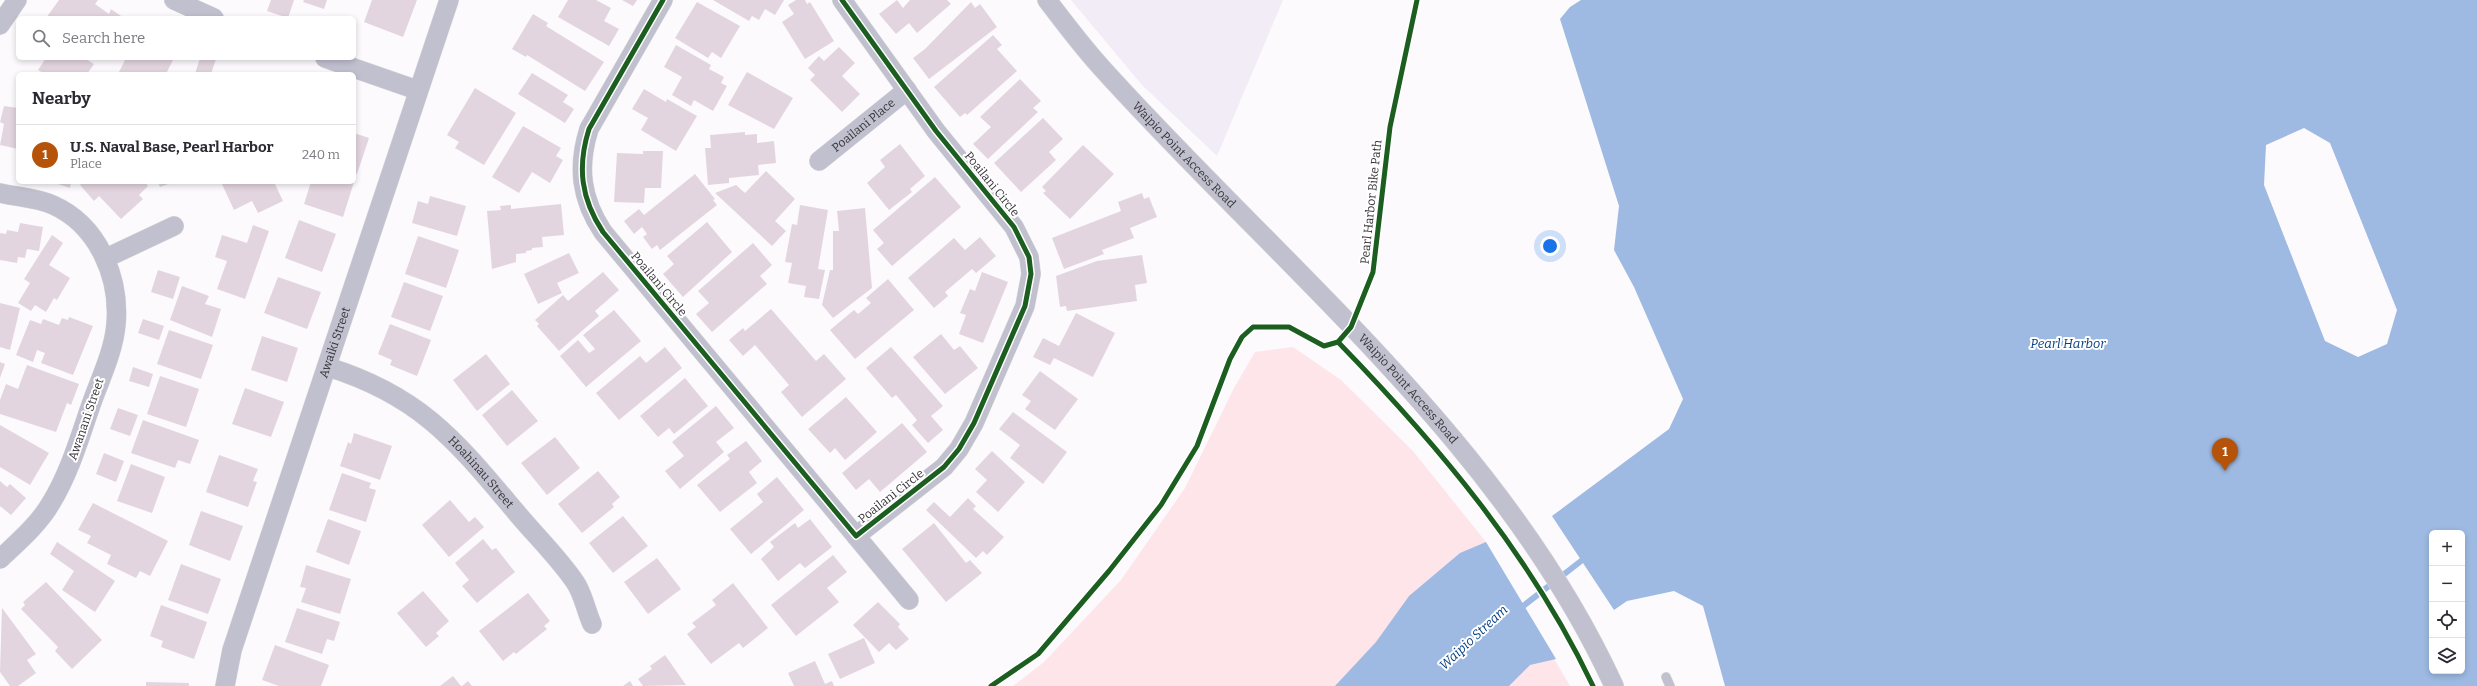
<!DOCTYPE html>
<meta charset="utf-8">
<style>
body{margin:0;font-family:Bitter,serif;background:#f7f7f7;color:#2b2b33}
.controls{position:absolute;right:12px;bottom:12px;display:grid;overflow:hidden;border-radius:6px;box-shadow:0 2px 6px #0003}
.controls button{width:36px;height:36px;display:grid;place-items:center;padding:0;border:0;border-bottom:1px solid #e1e1e2;background:#fff;color:#2b2b33;font:20px sans-serif}
.you{position:absolute;left:1550px;top:246px;width:14px;height:14px;margin:-10px;border:3px solid #fff;border-radius:50%;background:#1a73e8;box-shadow:0 0 0 6px #1a73e833}
.badge{display:grid;place-items:center;width:26px;height:26px;border-radius:50%;background:#b45309;color:#fff;font-size:13px;font-weight:700}
.pin{position:absolute;translate:-50% -33px;filter:drop-shadow(0 1px 2px #0008)}
.pin::after{content:'';position:absolute;top:21px;width:14px;height:12px;background:inherit;clip-path:polygon(0 0,100% 0,50% 100%)}
.list{margin:0;padding:0;list-style:none}
h2{display:flex;justify-content:space-between;align-items:center;height:52px;margin:0;padding:0 16px;font-size:17px}
h2 small{font-size:13px;font-weight:400;color:#7c7c81}
.list li{display:grid;grid-template-columns:26px 1fr auto;gap:12px;align-items:center;box-sizing:border-box;height:60px;padding:0 16px;border-top:1px solid #e1e1e2}
.list b{display:block;font-size:15px;white-space:nowrap}
.list p{margin:0;font-size:13px;white-space:nowrap;color:#7c7c81}
.list em{font-size:13px;font-style:normal;color:#7c7c81}
.icon{flex:none;width:22px;height:22px;fill:none;stroke:currentColor;stroke-width:2;stroke-linecap:round;stroke-linejoin:round}
.map{position:relative;flex:none;width:2477px;height:686px;overflow:hidden}
.search{position:absolute;background:#fff;box-shadow:0 2px 6px #0003;left:16px;top:16px;width:340px;height:44px;display:flex;align-items:center;gap:10px;box-sizing:border-box;padding:0 14px;border-radius:6px;color:#7c7c81;font-size:15px}
.panel{position:absolute;background:#fff;box-shadow:0 2px 6px #0003;left:16px;top:72px;width:340px;height:112px;border-radius:6px}
.map>svg:first-child{display:block}
.built{fill:#f1ecf5}
.green{fill:#fde5ea}
.water{fill:#9ebae2;fill-rule:evenodd}
.pier{fill:#fcfafd}
.lines{fill:none;stroke-linecap:round;stroke-linejoin:round}
.stream{stroke:#9ebae2;stroke-width:6}
.building{fill:#e3d5df}
.service-casing{stroke:#d9d7d9;stroke-width:10}
.minor-casing{stroke:#d9d7d9;stroke-width:20}
.service{stroke:#c0c0cf;stroke-width:9}
.minor{stroke:#c0c0cf;stroke-width:19}
.cycleway-casing{stroke:#fff;stroke-width:8}
.cycleway{stroke:#1b5e20;stroke-width:5}
.labels{text-anchor:middle;stroke-width:4;stroke-linejoin:round;paint-order:stroke}
.street-label{font-size:12px;fill:#38353a;stroke:#fff}
.water-label{font-size:13px;font-style:italic;fill:#084082;stroke:#fff}
</style>
<div class="map">
<svg width="2477" height="686" viewBox="0 0 2477 686">
<rect width="100%" height="100%" fill="#fcfafd"/>
<path class="built" d="M1071,0H1283L1217,156L1142,85Z"/>
<path class="green" d="M1293,347L1341,380L1413,451L1486,542L1570,686H1013L1044,662L1121,580L1185,488L1234,388L1255,352Z"/>
<path class="water" d="M1581,0H2477V686H1725L1703,606L1674,591L1627,601L1614,610L1552,516L1669,429L1683,399L1634,287L1614,250L1619,206L1560,19L1570,7ZM2432,533H2462V671H2432Z
M1486,542L1556,659L1530,665L1509,686H1335L1376,642L1409,596L1460,553Z"/>
<path class="pier" d="M2304,128L2330,143L2397,310L2387,344L2358,357L2325,341L2264,185L2266,145Z"/>
<g class="lines">
<path class="stream" d="M1518,610L1581,561"/>
</g>
<path class="building" d="M59,0H98L95,4L109,14L111,9L124,18H46Z
M271,0H294L288,18L267,11Z
M304,0H327L324,9L303,2Z
M372,0H417L403,37L364,22Z
M568,0H596L611,8L604,21L619,29L609,46L558,17Z
M622,0H637L633,6Z
M713,0H784L775,15L765,9L759,20L752,16L749,21Z
M796,0H805L807,4L810,2L834,41L805,59L782,22L794,14L788,5Z
M897,0L903,8L910,0H947L951,4L917,33L909,23L896,34L879,14Z
M697,2L740,26L721,58L712,52L708,58L675,38Z
M971,2L975,8L980,4L997,27L929,79L913,58L925,49Z
M533,14L548,23L546,26L604,62L585,91L527,55L526,57L512,49Z
M993,35L1002,45L997,49L1017,71L967,115L965,113L960,117L934,87Z
M676,45L711,65L709,69L724,77L721,83L727,86L713,111L694,100L691,106L672,95L682,77L664,67Z
M839,47L855,63L842,76L860,94L842,112L810,80L815,75L808,68L819,56L824,61Z
M46,58H84L94,64L87,74H45L38,70Z
M126,58H169L173,60L166,74H118Z
M200,58L216,59L211,74H195Z
M747,72L793,98L774,129L728,105Z
M532,73L568,95L563,102L574,109L565,123L518,94Z
M1020,79L1041,101L1033,108L1038,112L988,159L973,144L991,127L980,117Z
M475,88L516,113L484,165L455,148L459,142L447,135Z
M644,89L666,102L667,99L697,116L676,151L641,130L648,118L632,109Z
M4,106L18,108V149L0,145L4,124L0,122Z
M1043,118L1063,139L1049,152L1056,160L1021,192L994,163Z
M523,126L561,148L556,156L563,160L550,183L532,172L519,193L492,177Z
M745,132V135L757,134V143L774,141L776,163L758,165L759,175L729,178V183L708,185L705,148H711L710,135Z
M354,133L369,138L357,174L354,173Z
M900,144L925,176L910,189L912,192L889,210L867,183L885,167L880,160Z
M1083,145L1114,174L1070,219L1043,193L1046,191L1042,187Z
M643,151H663L661,188H645L644,203L614,202L617,153L643,154Z
M766,171L795,199L775,221L786,231L772,246L715,193L736,185L745,193Z
M695,174L715,199L713,200L717,205L660,250L657,245L652,249L643,237L647,234L642,227L634,234L624,221L639,209L644,215Z
M935,177L961,207L892,266L877,249L884,243L873,230Z
M52,182H71L70,188Z
M84,182H145L148,186L139,195L143,199L121,219L99,196L94,201L80,185Z
M158,182H174L160,187Z
M221,182H274L283,201L258,213L252,201L234,210Z
M311,182H354L343,217L304,204Z
M1142,193L1144,199L1149,197L1157,217L1130,228L1134,238L1102,250L1104,254L1064,269L1052,238L1121,211L1118,202Z
M430,196L466,206L457,236L412,223L418,201L428,204Z
M561,204L564,235L542,237L543,247L532,248V250L526,251V253L516,254V262L492,269L487,211L501,210L500,206L511,205V209Z
M800,205L828,210L818,269L825,270L819,299L804,297L806,286L788,283L792,263L785,262L792,224L797,225Z
M865,208L872,288L833,318L822,305L830,270H833V231H839L837,211Z
M299,220L336,234L322,272L285,258Z
M707,222L732,252L683,297L663,274L674,264L667,256Z
M20,223L43,227L39,251L27,249L25,258L18,257L17,263L0,260V233L6,234L7,230L18,232Z
M253,225L269,231L245,299L217,289L227,261L215,257L222,235L247,243Z
M52,235L63,243L49,265L70,278L57,300L54,298L46,312L35,305L31,311L18,303L30,283L24,279Z
M418,236L459,250L446,288L405,274Z
M980,237L996,256L976,273L972,269L945,292L948,296L934,308L908,278L954,238L965,250Z
M753,243L772,265L760,276L767,284L712,332L696,314L709,303L698,291Z
M569,253L579,273L557,283L562,293L538,304L524,274Z
M1142,255L1147,283L1135,285L1137,301L1067,311L1066,306L1060,307L1056,276L1097,261Z
M158,270L180,277L173,299L151,292Z
M603,272L619,290L595,311L599,316L559,351L537,326L539,324L535,320L563,295L568,301Z
M982,272L1008,282L983,343L959,334L966,315L960,313L970,289L975,291Z
M278,277L321,292L307,329L264,313Z
M888,279L914,310L855,359L830,330L854,310L858,314L871,303L866,298Z
M404,282L443,296L430,331L391,317Z
M182,286L209,296L205,304L221,309L212,337L170,320Z
M0,303L20,308L10,350L0,347Z
M771,309L816,361L824,354L846,379L802,417L781,392L789,385L755,345L743,356L729,340L743,328L745,331Z
M614,310L641,341L586,387L560,356L578,340L589,353L595,349L583,335Z
M1076,313L1115,333L1093,377L1054,358L1050,365L1033,357L1043,338L1059,346Z
M69,317L93,326L73,375L41,363L45,353L37,350L33,362L16,355L30,320L41,324L43,319L59,325L62,318L68,320Z
M143,319L164,326L159,340L138,333Z
M390,324L431,340L417,376L390,365L392,360L378,354Z
M169,330L213,345L201,379L157,364Z
M941,334L954,350L960,346L978,368L945,394L913,357Z
M262,336L298,348L287,382L251,370Z
M665,347L682,368L619,420L596,393L640,356L646,363Z
M891,347L943,406L931,416L943,430L928,443L912,425L917,420L896,395L892,398L866,368Z
M486,354L510,384L477,411L453,380Z
M0,362L5,364L0,378Z
M27,365L79,384L71,405L67,403L56,432L0,414V400L6,384L18,389Z
M133,367L153,374L149,387L129,381Z
M1040,371L1078,399L1055,430L1025,409L1031,401L1022,395Z
M160,376L199,389L186,427L147,414Z
M685,378L708,406L674,434L669,428L658,437L640,416Z
M245,388L284,402L271,437L232,424Z
M512,390L538,421L507,446L482,415Z
M846,397L877,432L845,460L835,448L830,453L808,429Z
M716,406L734,428L716,442L724,452L680,489L665,471L684,456L672,442Z
M118,408L138,415L130,436L110,429Z
M1013,412L1067,452L1043,484L1010,458L1020,445L999,429Z
M143,420L199,440L190,464L178,460L175,468L131,453Z
M902,423L927,452L880,492L869,479L856,490L842,473Z
M0,425L49,453L30,485L0,467Z
M354,433L392,446L380,480L340,466L348,442L351,444Z
M555,437L580,468L547,495L521,463Z
M746,441L762,461L749,472L757,483L720,512L697,485L730,459L727,455Z
M992,451L1025,482L998,512L976,492L987,480L975,469Z
M104,453L124,461L116,482L96,474Z
M219,455L258,469L253,481L257,482L248,507L206,492Z
M131,464L165,477L152,513L117,501Z
M598,471L620,497L612,504L614,507L582,533L558,504Z
M342,473L371,483L369,488L376,490L366,522L329,510Z
M777,477L804,510L751,554L730,529L763,502L757,494Z
M0,481L7,487L10,484L26,498L11,515L0,506Z
M968,498L976,506L973,509L1004,537L987,555L983,551L976,558L926,510L934,502L950,517Z
M450,500L469,522L475,517L484,527L449,557L422,525Z
M93,503L168,541L150,576L140,571L136,578L107,564L111,555L87,543L91,536L78,530Z
M201,511L243,526L230,561L189,545Z
M623,516L648,546L613,573L589,543Z
M328,519L361,531L349,565L316,552Z
M810,519L832,547L805,568L800,563L778,581L761,559L774,547L770,542L795,523L798,528Z
M934,523L966,563L970,560L982,573L946,602L902,549Z
M483,539L492,550L496,548L515,572L477,603L462,586L469,580L455,563Z
M57,542L115,581L95,612L62,590L74,571L50,554Z
M833,555L847,572L827,588L839,602L796,636L771,605Z
M657,558L681,589L648,614L624,582Z
M181,564L221,579L208,614L168,600Z
M306,565L351,579L340,614L301,602L306,588L300,587Z
M46,582L102,640L72,669L55,651L58,647L21,609L25,605L23,602Z
M733,583L768,628L743,648L739,643L711,664L687,634L696,627L692,623L716,605L712,600Z
M423,591L449,621L436,633L439,636L426,647L397,613Z
M528,593L550,621L544,626L547,629L516,654L514,652L503,661L479,631Z
M878,602L900,624L898,627L909,639L896,650L889,643L879,652L853,625Z
M161,605L207,622L194,659L161,647L163,641L150,636Z
M2,608L36,654L27,660L36,673L18,686H10L0,672Z
M297,608L340,622L334,641L327,639L322,654L285,642Z
M864,638L875,663L840,679L828,654Z
M275,645L329,665L321,686H279L262,680Z
M665,655L686,685L643,686L638,679L652,669L650,666Z
M815,661L825,684L832,681L834,686H794L788,673Z
M453,676L461,686H440Z
M468,681L472,686H462Z
M630,681L633,686H623Z
M146,682L189,683V686H146Z"/>
<g class="lines">
<defs>
<path id="service" d="M1666,677L1670,686"/>
<g id="minor">
<path d="M174,0L214,18"/>
<path d="M663,0L589,129C577,167 581,199 603,232L856,536L944,467L959,449L974,423L1025,306L1031,274L1029,257L1014,227L936,131L842,0"/>
<path id="s1" d="M1047,0C1064,22 1081,45 1100,66C1277,263 1502,441 1614,686"/>
<path d="M0,25L17,0"/>
<path d="M325,58L417,90"/>
<path id="s2" d="M819,161L907,90"/>
<path d="M0,193C17,197 38,198 53,205C98,225 120,277 116,324C114,350 101,377 92,402C80,436 70,472 51,503C39,524 18,542 0,559"/>
<path d="M106,258L174,226"/>
<path id="s3" d="M328,367C421,396 456,441 516,512C535,535 558,557 575,582C583,593 586,611 592,624"/>
<path d="M856,536L909,600"/>
<path id="s4" d="M225,686L232,650L449,0"/>
</g>
</defs>
<use href="#service" class="service-casing"/>
<use href="#minor" class="minor-casing"/>
<use href="#service" class="service"/>
<use href="#minor" class="minor"/>
<defs>
<path id="cycleway" d="M663,0L589,129C577,167 581,199 603,232L856,536L944,467L959,449L974,423L1025,306L1031,274L1029,257L1014,227L936,131L842,0
M1338,342C1438,445 1531,555 1593,686
M991,686L1038,654L1109,571L1161,505L1197,446L1230,359L1242,337L1253,327H1289L1324,346L1338,342L1351,327L1373,272L1390,127L1417,0"/>
</defs>
<use href="#cycleway" class="cycleway-casing"/>
<use href="#cycleway" class="cycleway"/>
</g>
<g class="labels">
<g class="street-label">
<text dy="4" stroke="none"><textPath href="#s2" startOffset="57">Poailani Place</textPath></text>
<text dy="4" stroke="none"><textPath href="#s1" startOffset="207">Waipio Point Access Road</textPath></text>
<text transform="translate(992 184) rotate(51)" y="4">Poailani Circle</text>
<text transform="translate(1371 202) rotate(-84)" y="4">Pearl Harbor Bike Path</text>
<text transform="translate(659 284) rotate(50)" y="4">Poailani Circle</text>
<text dy="4" stroke="none"><textPath href="#s4" startOffset="361">Awaiki Street</textPath></text>
<text dy="4" stroke="none"><textPath href="#s1" startOffset="531">Waipio Point Access Road</textPath></text>
<text transform="translate(86 419) rotate(-71)" y="4">Awanani Street</text>
<text dy="4" stroke="none"><textPath href="#s3" startOffset="189">Hoahinau Street</textPath></text>
<text transform="translate(891 496) rotate(-38)" y="4">Poailani Circle</text>
</g>
<g class="water-label">
<text x="2068" y="348">Pearl Harbor</text>
<text transform="translate(1473 637) rotate(-43)" y="5">Waipio Stream</text>
</g>
</g>
</svg>
<div class="controls">
<button>+</button>
<button>−</button>
<button><svg class="icon" aria-label="locate" viewBox="0 0 24 24"><circle cx="12" cy="12" r="6"/><path d="M12 2v4M12 18v4M2 12h4M18 12h4"/></svg></button>
<button><svg class="icon" aria-label="layers" viewBox="0 0 24 24"><path d="M12 4l9 5-9 5-9-5zM3 14l9 5 9-5"/></svg></button>
</div>
<div class="you"></div>
<div class="pin badge" style="left:2225px;top:471px">1</div>
<div class="search"><svg class="icon" aria-label="search" viewBox="0 0 24 24"><circle cx="10" cy="10" r="6"/><path d="M15 15l6 6"/></svg>Search here</div>
<section class="panel">
<h2>Nearby<small></small></h2>
<ul class="list">
<li><span class="badge">1</span><div><b>U.S. Naval Base, Pearl Harbor</b><p>Place</p></div><em>240 m</em></li>
</ul>
</section>
</div>
